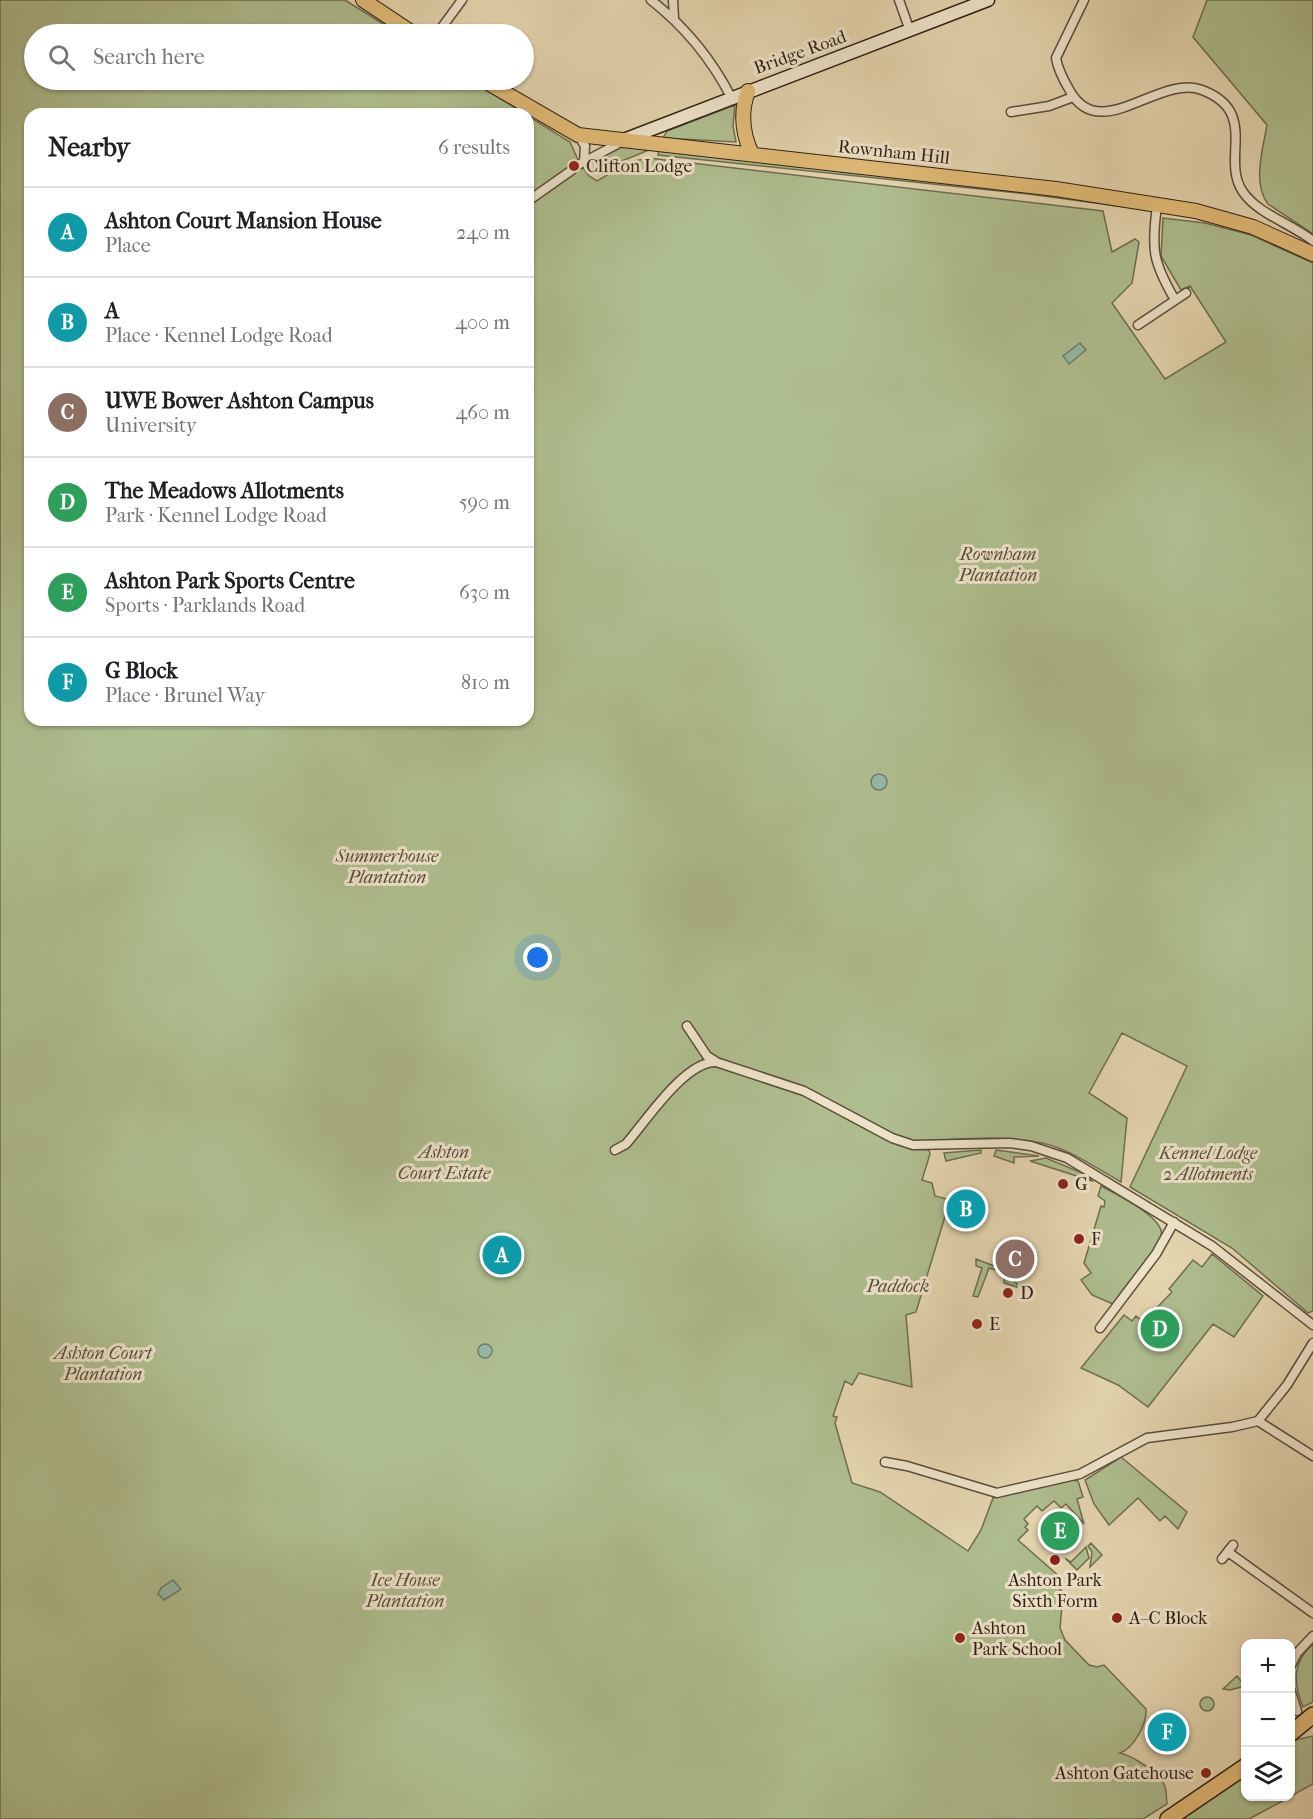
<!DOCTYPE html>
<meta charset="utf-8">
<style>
body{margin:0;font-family:"IM FELL French Canon",serif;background:#f2f2f2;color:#202124}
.controls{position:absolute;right:18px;bottom:18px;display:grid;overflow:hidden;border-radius:12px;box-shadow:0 2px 4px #0004}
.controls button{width:54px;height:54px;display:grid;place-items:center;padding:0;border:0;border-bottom:2px solid #e0e0e0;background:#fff;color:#202124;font:30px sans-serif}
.you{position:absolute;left:538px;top:958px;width:21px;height:21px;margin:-15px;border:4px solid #fff;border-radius:50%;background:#1a73e8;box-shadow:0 0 0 9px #1a73e833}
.badge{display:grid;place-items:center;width:39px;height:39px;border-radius:50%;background:#111827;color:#fff;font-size:20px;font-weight:700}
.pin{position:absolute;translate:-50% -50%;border:3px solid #fff;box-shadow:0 2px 6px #0006}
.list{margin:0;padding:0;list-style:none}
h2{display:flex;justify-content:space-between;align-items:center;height:78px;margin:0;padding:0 24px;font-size:26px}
h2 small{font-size:20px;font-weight:400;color:#757577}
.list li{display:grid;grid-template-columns:39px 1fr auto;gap:18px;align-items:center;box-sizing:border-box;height:90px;padding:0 24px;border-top:2px solid #e0e0e0}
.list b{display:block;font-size:22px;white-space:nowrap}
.list p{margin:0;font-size:20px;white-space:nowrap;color:#757577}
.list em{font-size:20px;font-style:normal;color:#757577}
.icon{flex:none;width:33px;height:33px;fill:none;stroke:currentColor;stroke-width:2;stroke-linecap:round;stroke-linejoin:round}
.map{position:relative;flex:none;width:1313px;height:1819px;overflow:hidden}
.search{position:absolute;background:#fff;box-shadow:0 2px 4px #0004;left:24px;top:24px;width:510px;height:66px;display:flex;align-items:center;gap:15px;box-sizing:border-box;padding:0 21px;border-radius:33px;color:#757577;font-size:22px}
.panel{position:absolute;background:#fff;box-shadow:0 2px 4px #0004;left:24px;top:108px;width:510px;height:618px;border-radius:18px}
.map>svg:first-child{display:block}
.green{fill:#afbf90;stroke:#6e6e52;stroke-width:1.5}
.water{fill:#96baaa;stroke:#6c7c6e;stroke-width:1.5}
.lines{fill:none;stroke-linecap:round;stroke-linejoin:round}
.street-casing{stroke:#5c4c3b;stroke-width:11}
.secondary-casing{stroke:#2e1e14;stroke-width:15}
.primary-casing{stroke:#2e1e14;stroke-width:16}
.highway-casing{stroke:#2e1e14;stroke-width:18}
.street{stroke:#efe5cc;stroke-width:8}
.secondary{stroke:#efe5cc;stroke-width:12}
.primary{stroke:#e3bc78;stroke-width:14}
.highway{stroke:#e3bc78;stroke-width:15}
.poi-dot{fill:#8f2418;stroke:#efe5cc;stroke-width:2}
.labels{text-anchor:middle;stroke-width:6;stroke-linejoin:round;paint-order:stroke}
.street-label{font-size:18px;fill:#2e1e14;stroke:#efe5cc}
.poi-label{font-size:18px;fill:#2e1e14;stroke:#efe5cc;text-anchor:start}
.park-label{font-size:18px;font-style:italic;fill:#554e39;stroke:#efe5cc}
</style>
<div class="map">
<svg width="1313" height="1819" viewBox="0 0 1313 1819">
<rect width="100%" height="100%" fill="#e6d7b1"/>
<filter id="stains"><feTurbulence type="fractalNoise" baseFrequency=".00333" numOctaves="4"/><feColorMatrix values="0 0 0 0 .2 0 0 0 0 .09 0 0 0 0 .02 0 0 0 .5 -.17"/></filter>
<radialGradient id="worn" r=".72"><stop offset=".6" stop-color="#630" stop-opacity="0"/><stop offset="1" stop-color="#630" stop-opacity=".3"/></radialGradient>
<path class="green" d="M0,0H345L399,34H34V80H471L525,114H30V720H528V116L570,142L580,164L589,176L597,181L630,162L649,158L1103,211L1112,252L1135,239L1139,242L1132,283L1112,303L1165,379L1226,342L1190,286L1181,290L1161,256L1163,218L1205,223L1251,235L1313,263V1311L1308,1313L1232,1248L1130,1187L1187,1066L1122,1033L1089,1093L1127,1118L1121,1182C1096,1168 1070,1149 1042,1143C1002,1134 956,1140 915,1141L913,1149L929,1150L930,1154L922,1180L932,1183L935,1196L950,1200L916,1312L906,1315L912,1387L859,1373L852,1385L845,1381L833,1416L837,1417L835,1423L852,1483L880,1492L968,1551L981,1530L993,1498L1071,1480L1078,1481L1083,1497L1077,1499L1084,1524L1066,1504L1061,1508L1054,1501L1042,1511L1037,1506L1024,1519L1028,1524L1025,1527L1028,1530L1018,1540L1061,1578L1054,1575L1051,1577L1073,1606H1062L1060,1628L1065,1640L1089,1665L1097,1667L1104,1665L1146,1709C1147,1724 1134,1748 1120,1753C1130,1755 1159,1772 1164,1784C1167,1790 1166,1798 1167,1804L1143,1819H0Z
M1207,0H1313V234L1268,204C1252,183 1263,149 1267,125L1193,37Z
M735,105L733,126L736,142L663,138L667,131Z
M622,147L651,149L608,167L594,160Z
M659,149L897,174L1144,207L1147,210L1028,194L658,155Z
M981,1150V1153L946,1161L944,1153Z
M996,1150L1039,1156L1014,1157V1163L994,1156Z
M1046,1158L1087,1175L1092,1181L1030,1161Z
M1101,1186C1116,1194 1155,1213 1161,1230C1166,1244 1123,1291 1113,1304L1092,1295L1081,1280L1091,1273L1084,1263L1101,1206L1104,1207L1105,1201L1098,1196Z
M1212,1254L1263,1296L1234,1337L1213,1324L1148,1407L1118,1385L1081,1368L1124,1315L1132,1321L1136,1316L1143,1322L1172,1292L1169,1289L1193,1260L1202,1267Z
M976,1259L1007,1271L1020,1288L1004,1283L1005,1273L989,1268L978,1297L973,1296L982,1268L976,1266Z
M1121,1457L1187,1512L1178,1529L1165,1516L1160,1521L1138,1498L1109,1525L1094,1504L1085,1480Z
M1091,1543L1102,1555L1090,1567L1092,1552L1088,1546Z
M1086,1547L1089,1558L1077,1570L1065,1558L1071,1562Z
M1313,1644V1702L1303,1707C1293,1683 1292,1662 1313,1644Z
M1237,1676L1245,1686L1230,1690L1223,1689Z
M1200 1704a7 7 0 1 1 14 0a7 7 0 1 1-14 0Z
M1313,1736V1784L1291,1796V1741Z
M1245,1769L1246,1796L1290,1797L1249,1819H1175Z"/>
<path class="water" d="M1080,343L1086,350L1069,364L1063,356Z
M871 782a8 8 0 1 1 16 0a8 8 0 1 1-16 0Z
M478 1351a7 7 0 1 1 14 0a7 7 0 1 1-14 0Z
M173,1580L181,1589L164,1600L158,1594L161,1588Z"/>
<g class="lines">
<defs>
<path id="street" d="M651,0C684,26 712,60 731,97
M673,0L674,18
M899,0L910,31
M1084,0L1056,58C1058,70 1064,81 1070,91C1100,145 1159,74 1202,90C1260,112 1220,159 1243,192C1258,214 1292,224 1313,241
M437,34L462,0
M1011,112L1049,106L1073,97
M578,135L585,146L584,162
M580,164L623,141
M528,201L572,170
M1157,206C1151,250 1153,262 1175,300
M1138,325L1186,293
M687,1026L707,1056L715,1061
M615,1150L626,1144C646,1121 685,1061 716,1062L804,1091L892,1138L913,1145L1010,1143L1031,1146L1067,1158L1212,1246L1313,1325
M1100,1328L1156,1254L1174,1222
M1258,1421L1313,1456
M885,1462L907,1466L997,1493L1080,1474L1147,1438L1232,1427L1258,1421L1287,1385L1313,1343
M1228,1552L1313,1613
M1222,1559L1233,1545
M1290,1667L1297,1653L1313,1636
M1290,1689L1297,1711"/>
<path id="secondary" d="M626,139L988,0"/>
<path id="primary" d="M363,0L414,34
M483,80L578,135L1056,189L1196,211L1253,227L1313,254
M748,91C740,113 742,133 752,154"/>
<path id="highway" d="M1290,1734L1313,1715
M1168,1819L1246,1766"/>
</defs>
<use href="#street" class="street-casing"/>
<use href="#secondary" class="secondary-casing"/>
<use href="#primary" class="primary-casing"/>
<use href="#highway" class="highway-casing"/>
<use href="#street" class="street"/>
<use href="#secondary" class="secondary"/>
<use href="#primary" class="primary"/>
<use href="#highway" class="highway"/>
</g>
<g class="poi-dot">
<circle cx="574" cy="166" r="6"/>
<circle cx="1063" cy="1184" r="6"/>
<circle cx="1079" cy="1239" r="6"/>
<circle cx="1008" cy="1293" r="6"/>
<circle cx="977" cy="1324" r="6"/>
<circle cx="1055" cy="1560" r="6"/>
<circle cx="1117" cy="1618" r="6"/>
<circle cx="960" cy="1638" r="6"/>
<circle cx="1206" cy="1773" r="6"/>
</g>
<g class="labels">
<g class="street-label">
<text transform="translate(800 52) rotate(-20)" y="6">Bridge Road</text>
<text transform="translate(894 152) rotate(6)" y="6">Rownham Hill</text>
</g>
<g class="poi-label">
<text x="586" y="172">Clifton Lodge</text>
<text x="1075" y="1190">G</text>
<text x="1091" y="1245">F</text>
<text x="1020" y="1299">D</text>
<text x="989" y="1330">E</text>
<text x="1055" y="1586" text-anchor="middle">Ashton Park<tspan x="1055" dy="21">Sixth Form</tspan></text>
<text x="1129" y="1624">A–C Block</text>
<text x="972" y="1634">Ashton<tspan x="972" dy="21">Park School</tspan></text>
<text x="1194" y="1779" text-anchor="end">Ashton Gatehouse</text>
</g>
<g class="park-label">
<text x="998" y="560">Rownham<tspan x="998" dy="21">Plantation</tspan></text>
<text x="387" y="862">Summerhouse<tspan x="387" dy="21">Plantation</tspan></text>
<text x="444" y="1158">Ashton<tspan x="444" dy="21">Court Estate</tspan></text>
<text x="1208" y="1159">Kennel Lodge<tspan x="1208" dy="21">2 Allotments</tspan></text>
<text x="898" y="1292">Paddock</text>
<text x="103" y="1359">Ashton Court<tspan x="103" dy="21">Plantation</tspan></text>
<text x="405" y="1586">Ice House<tspan x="405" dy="21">Plantation</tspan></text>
</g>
</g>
<rect width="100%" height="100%" filter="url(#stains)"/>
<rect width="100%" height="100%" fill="url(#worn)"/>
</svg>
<div class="controls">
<button>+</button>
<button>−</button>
<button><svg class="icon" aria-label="layers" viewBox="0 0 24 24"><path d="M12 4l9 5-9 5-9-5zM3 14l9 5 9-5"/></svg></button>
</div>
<div class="you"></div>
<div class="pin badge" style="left:502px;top:1255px;background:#0f9aa8">A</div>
<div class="pin badge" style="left:966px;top:1209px;background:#0f9aa8">B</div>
<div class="pin badge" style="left:1015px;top:1259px;background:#8d6e63">C</div>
<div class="pin badge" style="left:1160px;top:1329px;background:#2e9e5b">D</div>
<div class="pin badge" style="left:1060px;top:1531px;background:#2e9e5b">E</div>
<div class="pin badge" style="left:1167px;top:1732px;background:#0f9aa8">F</div>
<div class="search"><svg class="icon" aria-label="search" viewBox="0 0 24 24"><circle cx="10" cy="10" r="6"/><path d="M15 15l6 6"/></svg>Search here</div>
<section class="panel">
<h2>Nearby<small>6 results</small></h2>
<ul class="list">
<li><span class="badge" style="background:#0f9aa8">A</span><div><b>Ashton Court Mansion House</b><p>Place</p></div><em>240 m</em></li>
<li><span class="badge" style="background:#0f9aa8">B</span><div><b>A</b><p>Place · Kennel Lodge Road</p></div><em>400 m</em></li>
<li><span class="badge" style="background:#8d6e63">C</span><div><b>UWE Bower Ashton Campus</b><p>University</p></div><em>460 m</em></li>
<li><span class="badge" style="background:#2e9e5b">D</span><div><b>The Meadows Allotments</b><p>Park · Kennel Lodge Road</p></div><em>590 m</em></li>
<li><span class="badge" style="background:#2e9e5b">E</span><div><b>Ashton Park Sports Centre</b><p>Sports · Parklands Road</p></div><em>630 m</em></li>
<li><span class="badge" style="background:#0f9aa8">F</span><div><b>G Block</b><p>Place · Brunel Way</p></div><em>810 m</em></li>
</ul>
</section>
</div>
